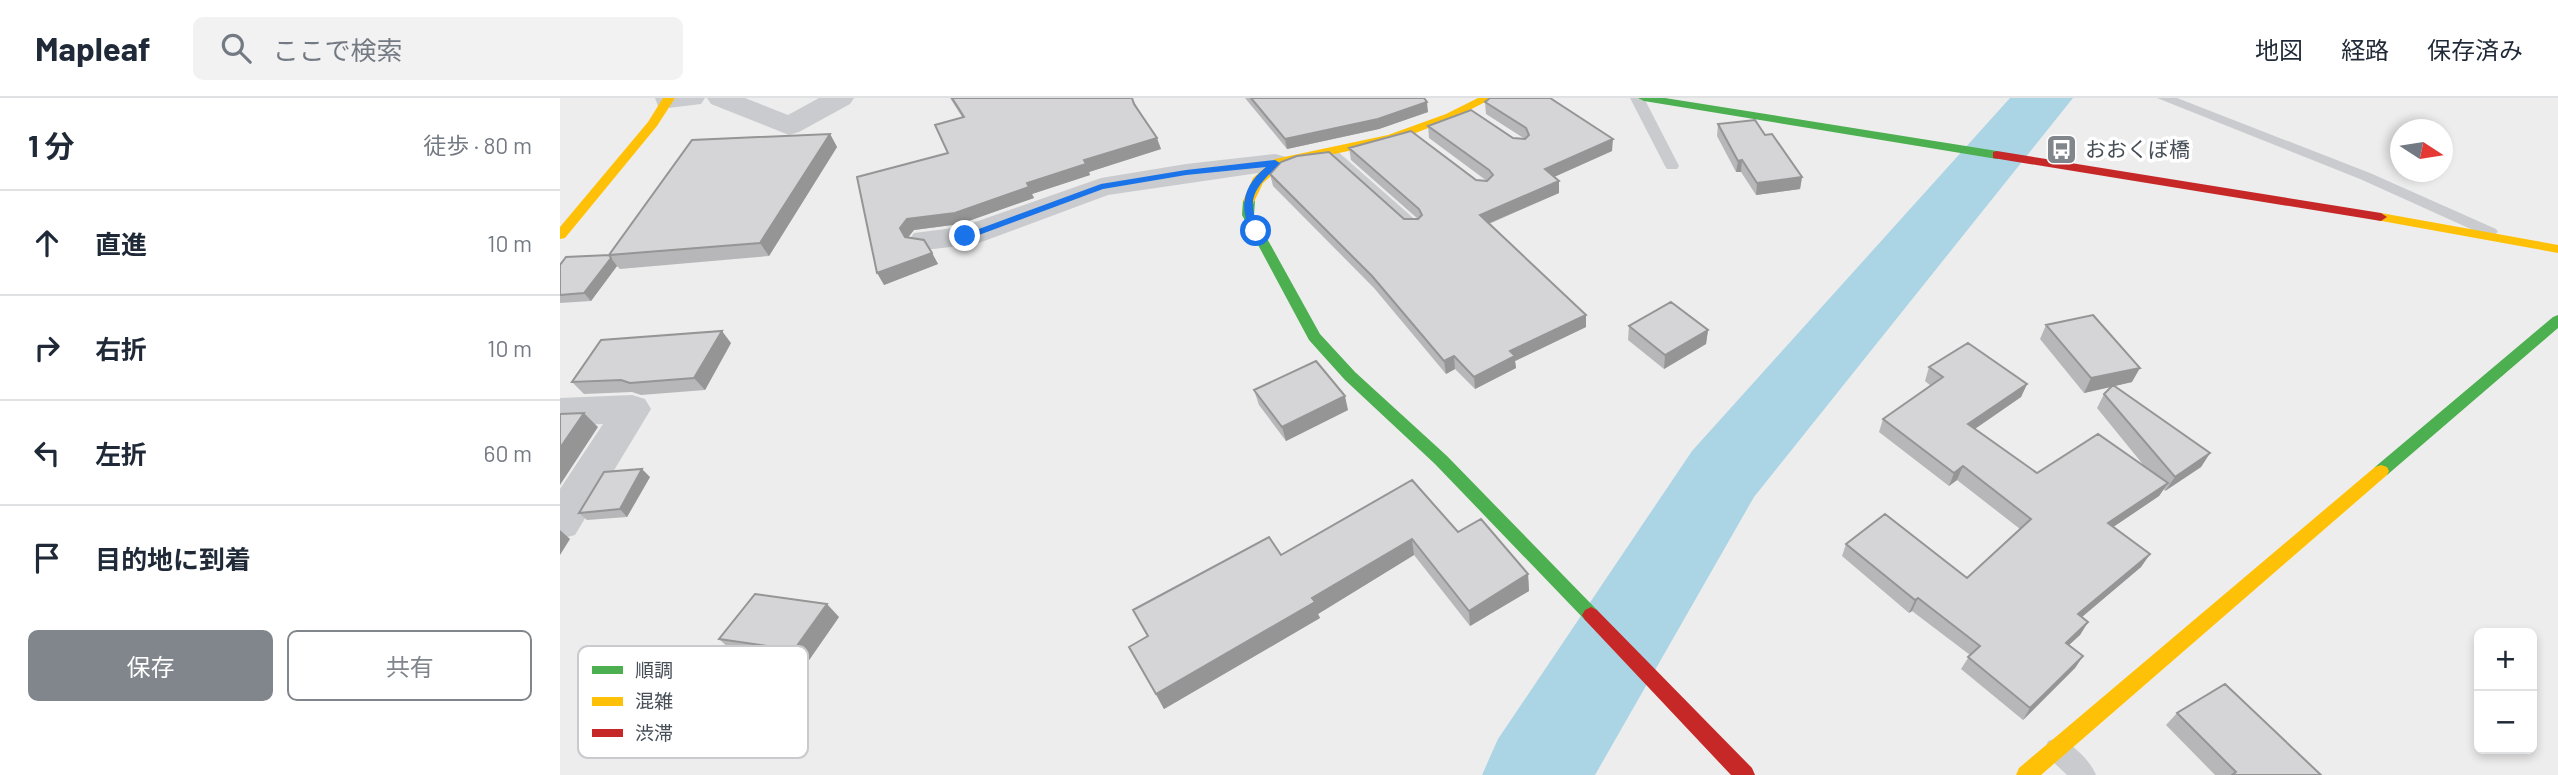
<!DOCTYPE html>
<html lang="ja">
<meta charset="utf-8">
<style>
body{margin:0;font-family:Barlow,"Noto Sans JP",sans-serif;background:#f2f2f3;color:#1f2937}
.controls{position:absolute;right:21px;bottom:21px;display:grid;overflow:hidden;border-radius:10px;box-shadow:0 4px 10px #0003}
.controls button{width:63px;height:63px;display:grid;place-items:center;padding:0;border:0;border-bottom:2px solid #e0e1e3;background:#fff;color:#1f2937;font:35px sans-serif}
.compass{position:absolute;left:1830px;top:21px;width:63px;height:63px;border-radius:50%;background:#fff;box-shadow:0 4px 10px #0003;rotate:102deg}
.stop{position:absolute;width:21px;height:21px;margin:-16px;border:5px solid #1a73e8;border-radius:50%;background:#fff}
.stop.end{background:#1a73e8;border-color:#fff;box-shadow:0 2px 7px #0008}
.list{margin:0;padding:0;list-style:none}
h2{display:flex;justify-content:space-between;align-items:center;height:91px;margin:0;padding:0 28px;font-size:30px}
h2 small{font-size:23px;font-weight:400;color:#747a83}
.list li{display:grid;grid-template-columns:46px 1fr auto;gap:21px;align-items:center;box-sizing:border-box;height:105px;padding:0 28px;border-top:2px solid #e0e1e3}
.list b{display:block;font-size:26px;white-space:nowrap}
.list em{font-size:23px;font-style:normal;color:#747a83}
.actions{display:flex;gap:14px;padding:21px 28px}
.actions a{flex:1;padding:16px 0;border:2px solid #81868c;border-radius:10px;text-align:center;font-size:24px;color:#81868c}
.actions .main{background:#81868c;color:#fff}
.icon{flex:none;width:38px;height:38px;fill:none;stroke:currentColor;stroke-width:2;stroke-linecap:round;stroke-linejoin:round}
.map{position:relative;flex:none;width:1998px;height:677px;overflow:hidden}
header{display:flex;align-items:center;gap:42px;box-sizing:border-box;height:98px;padding:0 35px;background:#fff;border-bottom:2px solid #e0e1e3}
header strong{font-size:33px}
nav{display:flex;gap:38px;margin-inline-start:auto;font-size:24px}
.search{width:490px;height:63px;background:#f2f2f3;display:flex;align-items:center;gap:18px;box-sizing:border-box;padding:0 24px;border-radius:10px;color:#747a83;font-size:26px}
main{display:flex}
aside{flex:1;background:#fff}
.map>svg:first-child{display:block}
.lines{fill:none;stroke-linecap:round;stroke-linejoin:round}
.river{fill:#abd5e5;fill-rule:evenodd}
.lane{fill:#c9cbce;fill-rule:evenodd}
.street{fill:#c9cbce;fill-rule:evenodd}
.fast{fill:#4caf50;fill-rule:evenodd}
.slow{fill:#ffc107;fill-rule:evenodd}
.jam{fill:#c62828;fill-rule:evenodd}
.wall{fill:#b7b7b9}
.shaded-wall{fill:#959596}
.building{fill:#d5d5d7;stroke:#959596;stroke-width:2}
.route{fill:#1a73e8}
.labels{text-anchor:middle;stroke-width:7;stroke-linejoin:round;paint-order:stroke}
.far-poi-label{font-size:21px;fill:#464e57;stroke:#fff;text-anchor:start}
.key{fill:#fff;stroke:#c8cacd;stroke-width:2}
.key-label{font-size:19px;fill:#464e57}
</style>
<header>
<strong>Mapleaf</strong>
<div class="search"><svg class="icon" aria-label="search" viewBox="0 0 24 24"><circle cx="10" cy="10" r="6"/><path d="M15 15l6 6"/></svg>ここで検索</div>
<nav><a>地図</a><a>経路</a><a>保存済み</a></nav>
</header>
<main>
<aside>
<h2>1 分<small>徒歩 · 80 m</small></h2>
<ul class="list">
<li><svg class="icon" aria-label="ahead" viewBox="0 0 24 24"><path d="M12 20V5M6 11l6-6 6 6"/></svg><div><b>直進</b></div><em>10 m</em></li>
<li><svg class="icon" aria-label="right" viewBox="0 0 24 24"><path d="M7 20v-9h11M14 6l5 5-5 5"/></svg><div><b>右折</b></div><em>10 m</em></li>
<li><svg class="icon" aria-label="left" viewBox="0 0 24 24"><path d="M17 20v-9H6M10 6l-5 5 5 5"/></svg><div><b>左折</b></div><em>60 m</em></li>
<li><svg class="icon" aria-label="arrive" viewBox="0 0 24 24"><path d="M6 21V4h12l-3 4 3 4H6"/></svg><div><b>目的地に到着</b></div></li>
</ul>
<div class="actions"><a class="main">保存</a><a>共有</a></div>
</aside>
<div class="map">
<svg width="1998" height="677" viewBox="0 0 1998 677">
<rect width="100%" height="100%" fill="#eeeded"/>
<g class="lines">
<path class="river" d="M1450,0H1513L1194,399L1035,677H922L938,641L1132,353Z"/>
<path class="lane" d="M1070,0H1084L1119,68L1117,71H1107L1105,68Z
M1597,0H1617L1810,75L1936,131L1938,134L1930,139L1924,137L1800,81Z
M771,51L776,52L859,125L861,128L859,131H847L766,58L764,55L766,52Z
M1497,640C1512,645 1530,662 1536,677H1507L1488,659L1485,651L1488,643Z"/>
<path class="street" d="M95,0H145L141,6L108,10L98,8Z
M147,0H185L228,17L259,0H294L290,6L239,34L229,37L151,6Z
M715,56L726,59L730,65L726,71L548,97L416,146L365,152L354,149L349,142L354,135L401,129L541,80L626,66Z
M72,297L85,301L91,311L15,437L0,441V391L43,326L0,328V300Z"/>
<path class="fast" d="M1078,0H1105L1437,53L1443,57L1437,61L1084,3Z
M689,99L695,103L694,117L760,236L795,274L887,358L1037,512L1040,517L1037,522L1031,525L1025,522L875,366L785,282L749,242L682,117L683,103Z
M1998,217V230L1827,377H1815L1813,373L1815,369L1993,219Z"/>
<path class="slow" d="M103,0H115L97,28L5,140L0,141V129L88,24Z
M918,0H933L894,20L835,43L723,67L703,85L693,106L689,107L683,103L693,80L715,61L828,37L886,16Z
M1821,115L1998,147V155L1816,122V116Z
M1821,367L1827,369L1829,373L1827,377L1481,677H1456L1459,670L1815,369Z"/>
<path class="jam" d="M1437,53L1821,115L1827,119L1821,123L1433,60V54Z
M1031,509L1037,512L1192,670L1195,677H1171L1025,522L1022,517L1025,512Z"/>
</g>
<path class="wall" d="M390,0H572L601,51L529,74L530,77L472,96L474,100L400,126L354,132L348,139L372,155L378,166L324,187L388,55L402,19Z
M685,0H864L868,14L819,31L727,51Z
M925,4L1052,53L994,79L999,95L929,126L1026,217V229L955,263L956,270L915,291L895,271L886,276L814,190L713,88L710,76L844,121H858L791,62L789,50L916,82L927,83L869,40L868,28L953,40L965,41L926,16Z
M1158,26L1205,37L1242,79L1240,91L1196,97L1181,74H1176L1157,38Z
M270,36L277,49L209,158L60,171L57,168L31,203L0,205V167L49,157Z
M1486,227L1572,284L1555,288L1650,355L1641,369L1605,393L1604,391L1599,398L1553,429L1590,456L1581,469L1522,519L1528,524L1520,537L1509,547L1523,558L1515,570L1463,622L1401,571L1410,557L1352,513L1349,515L1282,458L1286,446L1407,480L1460,431L1397,382L1389,388L1319,334L1323,321L1371,288L1365,283L1369,269L1467,286L1461,299L1415,331L1477,375L1585,369L1537,310L1544,296L1551,289L1524,295L1480,241Z
M1069,228L1148,232L1146,246L1104,271L1068,242Z
M171,245L145,292L81,297L72,294L24,296L12,284Z
M694,292L788,312L726,343L699,307Z
M90,379L67,419L27,422L19,415Z
M898,434L968,476L969,493L910,528L854,457L758,516L760,520L604,611L569,549L587,538L573,512L721,457Z
M279,519L247,565L173,554L159,541Z
M1617,615L1761,677H1655L1606,627Z"/>
<path class="shaded-wall" d="M867,4L868,14L819,31L727,51L725,41Z
M270,36L277,49L209,158L200,145Z
M597,40L601,51L529,74L530,77L472,96L474,100L400,126L354,132L346,142L340,130L347,121L467,85L524,62Z
M1053,41L1052,53L985,83V71Z
M1182,62L1181,74H1176L1178,63Z
M1242,79L1240,91L1196,97L1197,85Z
M999,83V95L920,129V117Z
M372,155L378,166L324,187L317,175Z
M51,160L57,168L31,203L24,195Z
M1026,217V229L955,263L956,270L915,291L914,279L950,253Z
M1148,232L1146,246L1104,271L1105,257Z
M162,233L171,245L145,292L134,280Z
M894,258L895,271L886,276L884,263Z
M1580,270L1572,284L1524,295L1531,280Z
M1467,286L1461,299L1403,339L1408,326Z
M785,298L788,312L726,343L722,329Z
M24,315L38,329L0,387V350Z
M1650,355L1641,369L1605,393L1615,379Z
M1403,368L1397,382L1389,388L1394,375Z
M82,371L90,379L67,419L60,411Z
M1608,385L1599,398L1540,438L1548,425Z
M0,432L10,441L0,457Z
M852,441L854,457L758,516L760,520L604,611L596,596L752,500Z
M1590,456L1581,469L1510,529L1518,516Z
M968,476L969,493L910,528L909,513Z
M1358,500L1352,513L1349,515L1355,502Z
M267,506L279,519L247,565L234,552Z
M1528,524L1520,537L1498,557L1506,545Z
M1523,558L1515,570L1463,622L1470,610Z"/>
<path class="building" d="M392,0H572L574,6L597,40L524,62L526,66L467,85L469,89L395,115L347,121L340,130L345,139L364,142L372,155L317,175L297,79L388,55L375,27L404,19Z
M691,0H864L867,4L818,21L725,41Z
M930,0H990L1053,41L985,71L999,83L920,117L1026,217L950,253L955,258L914,279L894,258L884,263L812,178L710,76L721,64L737,58L769,54L844,121H858L862,117L859,111L789,50L851,33L916,82L927,83L933,77L929,72L868,28L911,12L953,40L965,41L969,37L966,30L925,4Z
M1195,22L1205,37L1212,36L1242,79L1197,85L1182,62L1178,63L1158,26Z
M270,36L200,145L49,157L132,42Z
M49,157L51,160L24,195L0,197V167L6,159Z
M1111,204L1148,232L1105,257L1069,228Z
M1533,217L1580,270L1531,280L1486,227Z
M162,233L134,280L70,285L61,282L12,284L41,242Z
M1408,245L1467,286L1408,326L1477,375L1538,336L1608,385L1548,425L1590,456L1518,516L1528,524L1506,545L1523,558L1470,610L1408,559L1420,548L1358,500L1355,502L1286,446L1325,416L1407,480L1471,421L1403,368L1394,375L1323,321L1383,279L1369,269Z
M756,263L785,298L722,329L694,292Z
M1553,287L1650,355L1615,379L1544,296Z
M24,315L0,350V316Z
M82,371L60,411L19,415L44,374Z
M852,382L898,434L921,421L968,476L909,513L852,441L752,500L755,504L596,596L569,549L588,538L573,512L709,439L721,457Z
M195,496L267,506L234,552L159,541Z
M1665,586L1761,677H1672L1676,674L1617,615Z"/>
<path class="route" d="M715,62L720,65C697,89 683,99 701,133L696,136L692,135C678,109 683,88 706,69L626,77L543,91L408,141L400,138L541,86L626,72Z"/>
<defs>
<symbol id="bus-square" viewBox="-11 -11 22 22"><rect x="-9" y="-9" width="18" height="18" rx="4" fill="#81868c" stroke="#fff"/><path d="M-5-6H5V4H4V6H2V4H-2V6H-4V4H-5ZM-3.5-4V0h7V-4ZM-3.5 1.2v1.5H-2V1.2ZM2 1.2v1.5H3.5V1.2Z" fill="#fff"/></symbol>
</defs>
<g fill-rule="evenodd">
<use href="#bus-square" x="1484" y="34" width="35" height="35"/>
</g>
<g class="labels">
<g class="far-poi-label">
<text x="1525" y="59">おおくぼ橋</text>
</g>
</g>
<rect x="18" y="548" width="230" height="112" rx="10" class="key"/>
<rect x="32" y="568" width="31" height="8" fill="#4caf50"/>
<rect x="32" y="599" width="31" height="9" fill="#ffc107"/>
<rect x="32" y="631" width="31" height="8" fill="#c62828"/>
<g class="key-label">
<text x="75" y="579">順調</text>
<text x="75" y="610">混雑</text>
<text x="75" y="642">渋滞</text>
</g>
</svg>
<div class="controls">
<button>+</button>
<button>−</button>
</div>
<svg class="compass" viewBox="-18 -18 36 36"><path d="M0-13l5 13h-10z" fill="#e53935"/><path d="M0 13l5-13h-10z" fill="#747a83"/></svg>
<div class="stop" style="left:696px;top:133px"></div>
<div class="stop end" style="left:405px;top:138px"></div>
</div>
</main>
